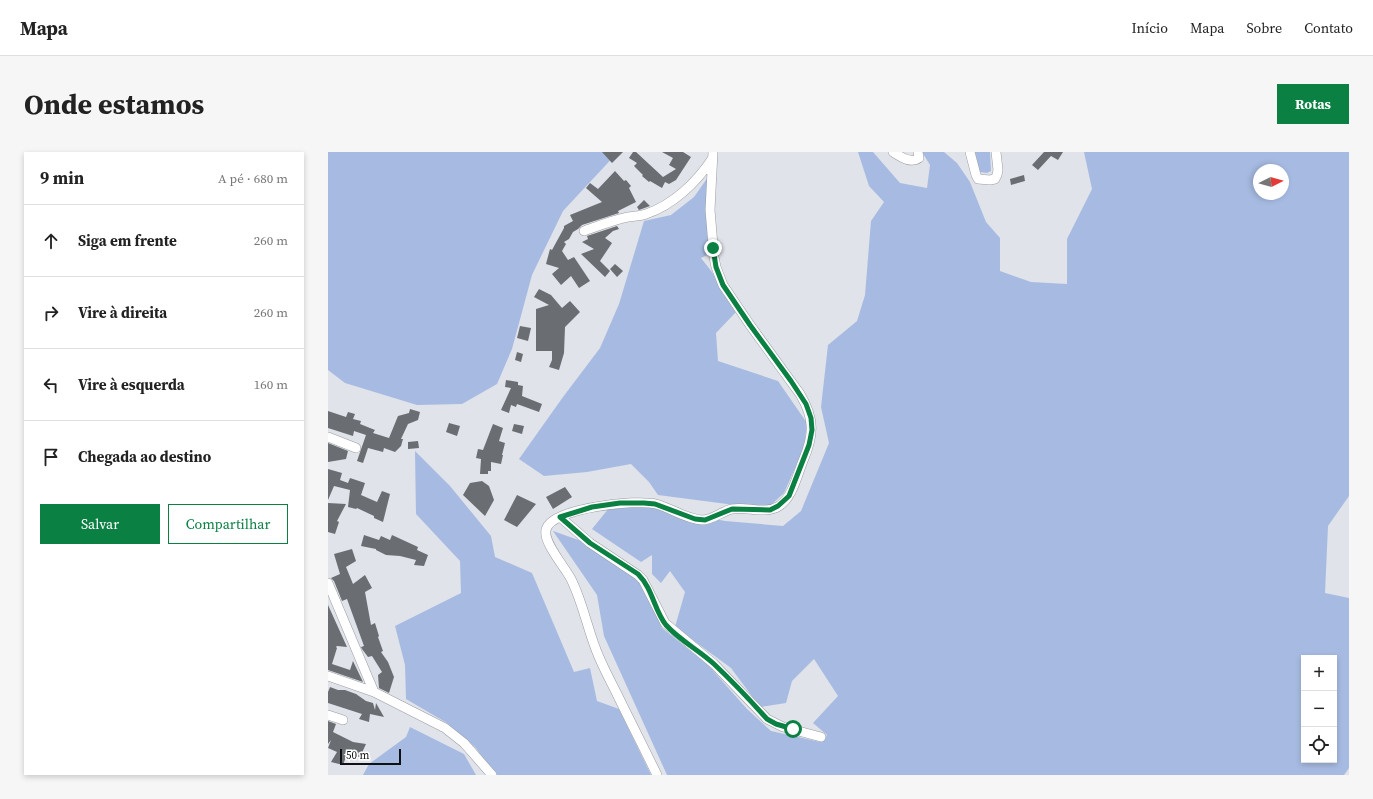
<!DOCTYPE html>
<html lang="pt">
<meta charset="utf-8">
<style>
body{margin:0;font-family:"Source Serif 4",serif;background:#f6f6f6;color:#222}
.controls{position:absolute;right:12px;bottom:12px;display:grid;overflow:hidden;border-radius:0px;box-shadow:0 2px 6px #0003}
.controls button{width:36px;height:36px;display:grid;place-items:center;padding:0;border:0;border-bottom:1px solid #e0e0e0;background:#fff;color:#222;font:20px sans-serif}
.compass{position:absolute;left:925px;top:12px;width:36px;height:36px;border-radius:50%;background:#fff;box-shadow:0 2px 6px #0003;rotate:84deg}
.scale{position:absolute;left:12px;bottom:10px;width:61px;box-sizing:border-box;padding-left:4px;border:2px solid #101113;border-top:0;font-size:11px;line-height:14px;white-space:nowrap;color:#101113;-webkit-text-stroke:3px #fff;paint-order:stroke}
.stop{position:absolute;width:12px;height:12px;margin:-9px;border:3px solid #0b8043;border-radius:50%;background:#fff}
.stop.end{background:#0b8043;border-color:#fff;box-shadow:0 1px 4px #0008}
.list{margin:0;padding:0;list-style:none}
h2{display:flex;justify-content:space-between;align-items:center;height:52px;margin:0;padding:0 16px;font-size:17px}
h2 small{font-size:13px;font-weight:400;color:#767676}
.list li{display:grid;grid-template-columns:26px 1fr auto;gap:12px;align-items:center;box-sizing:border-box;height:72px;padding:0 16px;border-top:1px solid #e0e0e0}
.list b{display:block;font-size:15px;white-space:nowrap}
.list em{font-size:13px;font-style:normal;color:#767676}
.actions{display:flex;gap:8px;padding:12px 16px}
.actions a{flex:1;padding:9px 0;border:1px solid #0b8043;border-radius:0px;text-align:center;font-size:14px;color:#0b8043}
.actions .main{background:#0b8043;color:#fff}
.icon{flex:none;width:22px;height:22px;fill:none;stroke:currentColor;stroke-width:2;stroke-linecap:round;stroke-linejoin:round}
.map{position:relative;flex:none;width:1021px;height:623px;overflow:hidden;border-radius:0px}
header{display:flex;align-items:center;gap:24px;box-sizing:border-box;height:56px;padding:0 20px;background:#fff;border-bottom:1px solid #e0e0e0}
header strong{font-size:19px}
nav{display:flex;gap:22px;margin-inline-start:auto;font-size:14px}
.intro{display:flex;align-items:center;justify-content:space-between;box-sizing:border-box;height:96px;padding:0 24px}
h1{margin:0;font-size:28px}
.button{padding:10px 18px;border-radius:0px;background:#0b8043;color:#fff;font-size:14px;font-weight:700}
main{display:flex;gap:24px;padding:0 24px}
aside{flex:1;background:#fff;border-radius:0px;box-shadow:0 2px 6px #0003}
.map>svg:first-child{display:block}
.green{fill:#a7bbe2;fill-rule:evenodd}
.building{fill:#6a6d72}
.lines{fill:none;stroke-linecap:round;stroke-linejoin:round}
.minor-casing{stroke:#999ca1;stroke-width:10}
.minor{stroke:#fff;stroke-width:9}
.route{stroke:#0b8043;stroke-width:5}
</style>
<header>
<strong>Mapa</strong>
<nav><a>Início</a><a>Mapa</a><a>Sobre</a><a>Contato</a></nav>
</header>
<div class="intro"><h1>Onde estamos</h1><a class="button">Rotas</a></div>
<main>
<aside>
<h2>9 min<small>A pé · 680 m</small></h2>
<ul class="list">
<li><svg class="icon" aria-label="ahead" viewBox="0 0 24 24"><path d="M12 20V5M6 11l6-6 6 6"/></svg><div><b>Siga em frente</b></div><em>260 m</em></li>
<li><svg class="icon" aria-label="right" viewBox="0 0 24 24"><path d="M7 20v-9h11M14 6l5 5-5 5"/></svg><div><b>Vire à direita</b></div><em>260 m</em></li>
<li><svg class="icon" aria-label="left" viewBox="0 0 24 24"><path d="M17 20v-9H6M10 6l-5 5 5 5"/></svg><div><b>Vire à esquerda</b></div><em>160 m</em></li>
<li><svg class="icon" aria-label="arrive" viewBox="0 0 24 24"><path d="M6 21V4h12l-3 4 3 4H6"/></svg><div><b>Chegada ao destino</b></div></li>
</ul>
<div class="actions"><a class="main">Salvar</a><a>Compartilhar</a></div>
</aside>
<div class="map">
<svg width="1021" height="623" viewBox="0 0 1021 623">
<rect width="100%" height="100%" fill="#e0e3e9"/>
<path class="green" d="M0,0H290L235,59L204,123L184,197L169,232L134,252L89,253L17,231L0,218Z
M530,0H545L572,31L599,36L602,13L594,0H616L629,11L642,30L658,70L672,86V119L703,130L739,132V87L764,37L756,0H1021V344L1000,374L997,441L1021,446V616L1016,623H339L276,484L269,443L225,379L259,391L316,427L334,476L380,513L419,557L443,579L492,590L499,583L485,571L510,544L486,507L464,529L458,551L432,555L403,516L347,475L357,440L342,419L333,431L324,422V403L313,410L264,377L281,356L314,352L397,369L455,374L473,359L501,291L493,255L500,193L529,169L537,143L543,69L556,50L541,34ZM931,18H955V42H931ZM976,506H1006V608H976Z
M647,0H662L663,19L659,21L652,20Z
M385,18L388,99L373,106L384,120L409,159L388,181L390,209L450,229L479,271L476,296L456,341L443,353L422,355L330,343L321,330L303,312L259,320L216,324L191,307L235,245L272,196L291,152L316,69L343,63L366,45Z
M87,299L122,334L163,384L167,405L204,421L246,520L262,516L269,549L291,557L323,623H168L147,595L119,571L78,547L77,513L67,474L133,441L132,409L88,362Z
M82,575L136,602L148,623H35L41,612L78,585Z"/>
<path class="building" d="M274,0H295L284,11Z
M305,0H308L335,25L348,17L341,13L345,6L334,0H355L363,5L348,28L341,32L337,30L334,36L322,29L321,30L314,24L315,23L306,14L309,11L301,6Z
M716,0H735L730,8L723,4L710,18L704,13Z
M287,19L296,29L298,28L303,34L301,36L308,50L290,59L291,61L254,73L250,77L245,80L241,87L236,90L238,92L234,99L240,108L246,105L262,129L251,136L243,124L233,133L224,122L231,116L218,112L222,97L224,98L236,76V74L245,69L242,63L274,50L258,36L262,31L270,37Z
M696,23L697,29L683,33L682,27Z
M316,48L322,54L311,58L309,55Z
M289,74L291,77L285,79L277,86L284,91L272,109L282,119L277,125L253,102L266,97L254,90L260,87L259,84Z
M287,112L295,119L289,125L282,117Z
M211,137L223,143L234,156L242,149L252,160L237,175L236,201L231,218L221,215L224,208V199H208V157L221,153L206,145Z
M192,174L203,176L200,189L189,186Z
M189,200L195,202L193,210L187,208Z
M178,228L190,230V233L195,234L194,244L214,252L211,260L189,252L188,255L183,253L181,261L173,258L183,236L177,235Z
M82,257L92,260L90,268L80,272L73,287H75L73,294L67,300L56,296L55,300L40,296L35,311L29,309L38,283L26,279L25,284L0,276V259L18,265L20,260L27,262L25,267L33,269L32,272L47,278L45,281L61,286L70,264L81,261Z
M121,271L132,274L129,284L118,280Z
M165,272L175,276L171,289L177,291L174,303H175L173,312L163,310V319H160V322H152L153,307L148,306L150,297L155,298Z
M186,272L196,274L194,282L184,279Z
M90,289L91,296L80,297V290Z
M0,291L20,299L18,307L0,310Z
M0,317L14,321L12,328L20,331L22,326L37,331L33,343L49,350L54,339L62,342L55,370L46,366V364L29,356L28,357L20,355L22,338L6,334L0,348Z
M154,329L161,334L166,348L157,364L135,343L142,331Z
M237,335L244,345L225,357L218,345Z
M189,343L208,352L189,375L176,368Z
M0,351L18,352L9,369L11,370L7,382L0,380Z
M36,383L51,388L53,384L62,388L64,383L90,395L89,398L100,403L96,414L86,413L88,408L72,404L58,403L48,398V397L33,394Z
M24,397L28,409L18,415L25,432L37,423L44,436L37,440L43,473L47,471L51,484L50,485L55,499L53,500L60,510L66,525L61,541L51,536L50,523L54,520L44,504L40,505L34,497L33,495L36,494L19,447L14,449L6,429L3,426L12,422L6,402Z
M0,453L19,495L9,494L8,495L9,496L4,512L22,518L25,509L35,530L0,518Z
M2,535L10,538H17L28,542L38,549L45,551L47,558L48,551L56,565L42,562L41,570L31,567L34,562L0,551V540Z
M0,569L8,572L5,580L25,590L38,592L32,605L19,602L15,613L3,610L9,600L0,596L3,588L0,592Z"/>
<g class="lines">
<defs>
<path id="minor" d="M565,0C573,5 583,12 591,6L590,0
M642,0L648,23L650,27L662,28L667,27L669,23L670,18L668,0
M256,79C270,74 285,68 300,65C306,64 313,64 318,62C345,53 369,30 384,7
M0,285L28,296
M232,365L262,391L310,423L315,428L337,471L386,512L439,567L455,575L493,585
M0,431L46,540
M0,524L46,540L117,576L136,591L164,623
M0,563L15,568
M329,623C316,596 302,569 289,542C283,530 276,517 271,505C260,480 256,454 244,429C238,416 215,391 218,378C222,356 309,347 328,352C343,356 358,367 374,368C385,368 394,359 404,357C419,354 437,363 451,354C465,345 469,323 475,309C486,283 487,267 472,242L422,173L395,133L388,115L386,105L382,58L385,0"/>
</defs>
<use href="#minor" class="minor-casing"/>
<use href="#minor" class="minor"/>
</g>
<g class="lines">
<path class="route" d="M385,96L388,115L395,133L422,173L463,229L478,252L483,266L484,278L481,293L461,344L450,354L442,358L404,357L377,368L367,367L327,352L316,351H292L264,355L232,365L262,391L310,422C325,437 326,458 338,473C351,488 371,498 386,512C404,529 422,548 439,567L448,572L465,577"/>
</g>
</svg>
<div class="controls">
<button>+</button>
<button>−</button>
<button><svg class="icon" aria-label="locate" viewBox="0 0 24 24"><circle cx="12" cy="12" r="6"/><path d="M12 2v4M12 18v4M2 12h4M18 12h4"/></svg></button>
</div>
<svg class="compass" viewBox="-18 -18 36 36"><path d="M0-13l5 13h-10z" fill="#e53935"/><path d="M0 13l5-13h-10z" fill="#767676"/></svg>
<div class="scale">50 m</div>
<div class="stop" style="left:465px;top:577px"></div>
<div class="stop end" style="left:385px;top:96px"></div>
</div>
</main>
